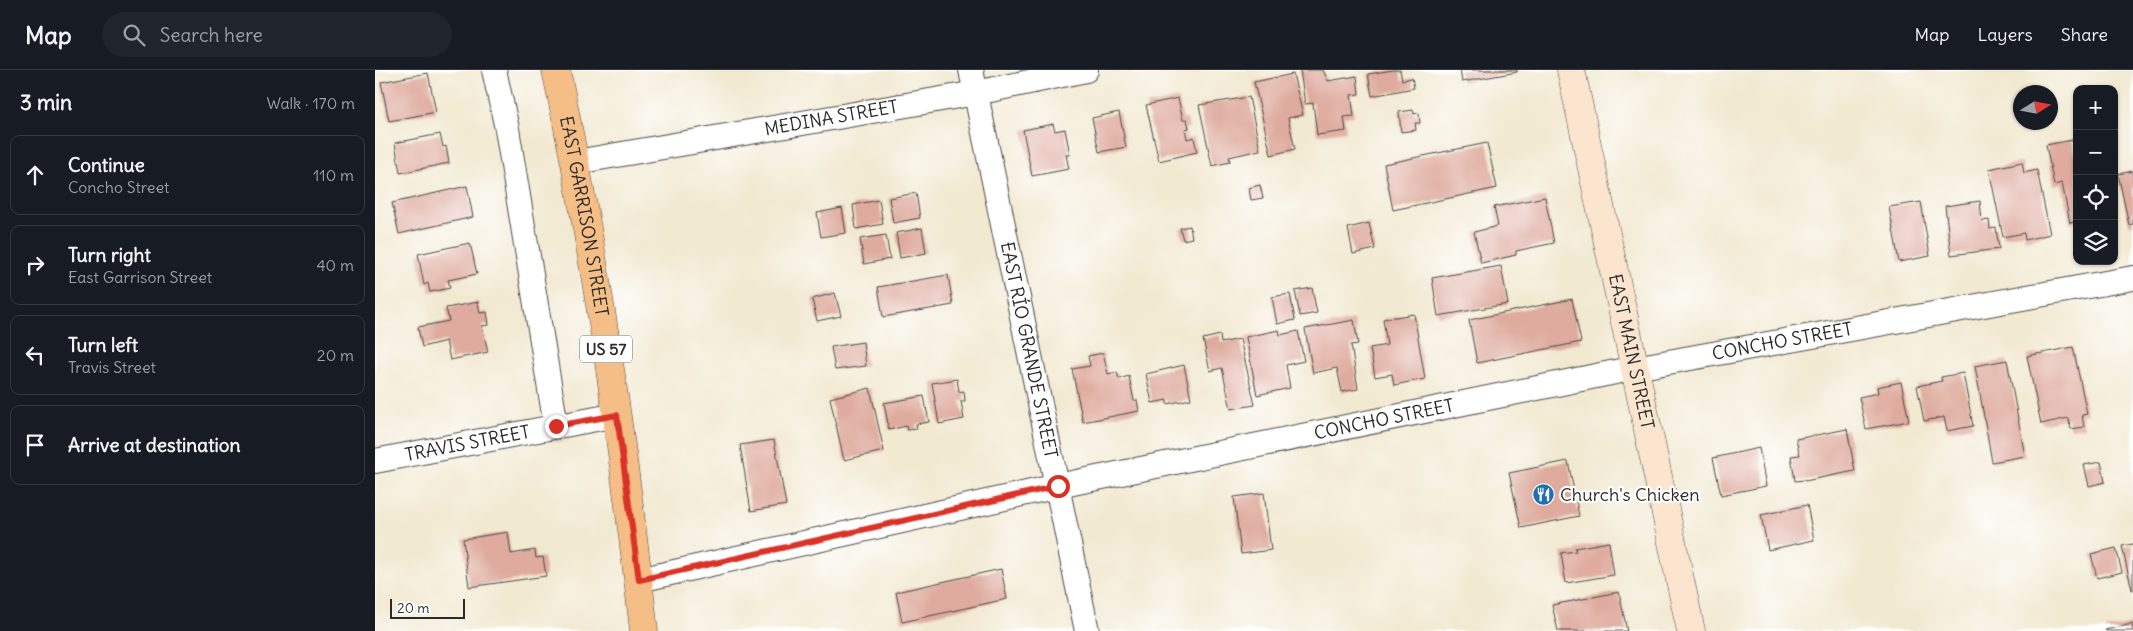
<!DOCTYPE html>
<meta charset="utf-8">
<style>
body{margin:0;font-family:Delius,sans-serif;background:#20242c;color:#f1f3f6}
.controls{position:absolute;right:15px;top:15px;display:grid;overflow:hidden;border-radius:10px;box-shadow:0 1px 4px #0004}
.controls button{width:45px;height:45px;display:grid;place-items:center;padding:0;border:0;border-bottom:1px solid #363941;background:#171b24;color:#f1f3f6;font:25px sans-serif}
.compass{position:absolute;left:1638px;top:15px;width:45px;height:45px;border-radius:50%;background:#171b24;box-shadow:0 1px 4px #0004;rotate:79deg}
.scale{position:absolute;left:15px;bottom:12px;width:75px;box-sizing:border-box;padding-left:5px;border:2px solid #2b2b2b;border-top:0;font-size:14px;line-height:18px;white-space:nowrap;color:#2b2b2b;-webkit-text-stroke:4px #fff;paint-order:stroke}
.stop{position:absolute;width:15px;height:15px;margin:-11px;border:4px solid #d93025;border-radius:50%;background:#fff}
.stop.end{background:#d93025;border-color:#fff;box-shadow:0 1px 5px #0008}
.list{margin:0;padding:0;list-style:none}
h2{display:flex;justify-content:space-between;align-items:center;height:65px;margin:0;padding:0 20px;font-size:21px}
h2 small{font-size:16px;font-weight:400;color:#9ea1a6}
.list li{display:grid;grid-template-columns:32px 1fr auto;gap:15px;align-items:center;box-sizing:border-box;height:80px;margin:0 10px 10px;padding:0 10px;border:1px solid #363941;border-radius:10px}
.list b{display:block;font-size:19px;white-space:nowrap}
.list p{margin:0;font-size:16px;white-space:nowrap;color:#9ea1a6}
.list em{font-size:16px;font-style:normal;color:#9ea1a6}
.icon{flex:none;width:28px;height:28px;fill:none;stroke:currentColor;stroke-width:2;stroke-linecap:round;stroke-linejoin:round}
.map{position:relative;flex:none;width:1758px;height:561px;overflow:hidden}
header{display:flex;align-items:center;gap:30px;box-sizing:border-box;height:70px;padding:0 25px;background:#171b24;border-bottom:1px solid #363941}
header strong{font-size:24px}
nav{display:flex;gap:28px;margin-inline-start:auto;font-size:18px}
.search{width:350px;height:45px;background:#20242c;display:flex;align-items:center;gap:12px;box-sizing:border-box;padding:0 18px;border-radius:28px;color:#9ea1a6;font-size:19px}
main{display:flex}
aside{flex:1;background:#171b24}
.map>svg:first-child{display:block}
.building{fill:#dfab9e}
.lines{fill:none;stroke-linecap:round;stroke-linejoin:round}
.street-casing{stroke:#494844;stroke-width:26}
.secondary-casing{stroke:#494844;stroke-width:29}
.primary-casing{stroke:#494844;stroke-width:29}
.street{stroke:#fff;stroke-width:24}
.secondary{stroke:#fbe5cf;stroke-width:28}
.primary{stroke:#f6be87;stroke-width:28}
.route{stroke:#d93025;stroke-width:6}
.labels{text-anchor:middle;stroke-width:4.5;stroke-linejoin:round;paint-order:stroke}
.shield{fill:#fff;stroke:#6b6b6b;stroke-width:1}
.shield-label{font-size:16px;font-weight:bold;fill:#2b2b2b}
.street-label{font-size:18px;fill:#2b2b2b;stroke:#fff}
.poi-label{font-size:18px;fill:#2b2b2b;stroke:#fff;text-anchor:start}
</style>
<header>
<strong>Map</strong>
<div class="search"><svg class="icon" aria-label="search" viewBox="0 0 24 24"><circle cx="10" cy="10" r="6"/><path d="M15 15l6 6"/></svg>Search here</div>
<nav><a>Map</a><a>Layers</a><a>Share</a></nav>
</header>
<main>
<aside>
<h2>3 min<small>Walk · 170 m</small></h2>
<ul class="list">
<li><svg class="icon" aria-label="ahead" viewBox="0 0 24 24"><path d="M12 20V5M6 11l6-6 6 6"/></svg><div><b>Continue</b><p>Concho Street</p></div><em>110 m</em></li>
<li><svg class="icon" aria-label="right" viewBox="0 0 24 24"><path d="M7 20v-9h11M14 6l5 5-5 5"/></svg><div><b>Turn right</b><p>East Garrison Street</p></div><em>40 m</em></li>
<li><svg class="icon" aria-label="left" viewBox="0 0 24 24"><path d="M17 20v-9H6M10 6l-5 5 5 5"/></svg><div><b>Turn left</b><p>Travis Street</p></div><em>20 m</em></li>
<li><svg class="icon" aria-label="arrive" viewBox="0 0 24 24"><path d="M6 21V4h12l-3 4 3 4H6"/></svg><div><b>Arrive at destination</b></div></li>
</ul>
</aside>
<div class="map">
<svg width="1758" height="561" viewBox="0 0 1758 561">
<rect width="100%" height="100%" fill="#fff"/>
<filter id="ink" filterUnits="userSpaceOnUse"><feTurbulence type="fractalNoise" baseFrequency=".02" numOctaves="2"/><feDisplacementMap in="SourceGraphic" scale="10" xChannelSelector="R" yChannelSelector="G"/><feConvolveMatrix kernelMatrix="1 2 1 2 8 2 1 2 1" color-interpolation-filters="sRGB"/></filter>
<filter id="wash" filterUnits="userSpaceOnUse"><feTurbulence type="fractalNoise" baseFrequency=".0096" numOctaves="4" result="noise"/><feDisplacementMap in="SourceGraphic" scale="20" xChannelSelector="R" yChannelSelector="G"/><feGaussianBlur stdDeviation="1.12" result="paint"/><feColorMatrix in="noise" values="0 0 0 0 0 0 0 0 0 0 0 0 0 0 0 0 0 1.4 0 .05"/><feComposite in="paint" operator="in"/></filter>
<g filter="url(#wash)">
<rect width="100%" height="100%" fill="#f2e9d1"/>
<g id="blocks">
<path class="building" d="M925,0H948L953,11L982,6L984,24L976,25L979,46L969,47L971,61L942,65L938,33L930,34Z
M1018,0H1025L1027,10L1037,8L1039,18L997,26L993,4Z
M1085,0H1142V2L1087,12Z
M53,3L61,42L14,51L6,12Z
M918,4L928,45L913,48L920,79L896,85L879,12Z
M874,27L885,80L854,87L855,92L837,96L824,35Z
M803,28L808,50L812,49L814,58L810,59L812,69L819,67L822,82L784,91L771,35Z
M1038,40L1039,44L1044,43L1045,53H1040L1041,60L1026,62L1024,42Z
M744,42L751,77L724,82L717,48Z
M678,54L680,61L690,59L695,85H691L694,99L657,106L648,60Z
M65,64L68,77L71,76L74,93L25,103L20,73Z
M1697,70L1702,95V151L1695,153L1687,113L1679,115L1671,75Z
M1112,73L1122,118L1018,140L1009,94Z
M1647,92L1649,103L1662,100L1675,164L1650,170L1649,163L1628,167L1614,99Z
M1758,101V154L1754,155L1743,104Z
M885,115L888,128L876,130L874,118Z
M92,116L98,147L24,164L17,133Z
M541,123L545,148L518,153L514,128Z
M1170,127L1179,173L1141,181V185L1106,193L1099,162L1123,156L1119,137Z
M504,130L508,154L481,159L478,135Z
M1605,131L1607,151L1614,150L1615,159L1621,158L1624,179L1576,185L1570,136Z
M1546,132L1555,186L1524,192L1514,137Z
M467,138L471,163L446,167L442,143Z
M994,153L1000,179L978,184L973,158Z
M815,156L817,168L808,170L805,158Z
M547,158L551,183L525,188L521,163Z
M511,165L515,189L489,194L485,169Z
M95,173L102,204L73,210L75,218L55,222L53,213L49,215L43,184Z
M1126,196L1133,234L1063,246L1057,208Z
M573,205L578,235L508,247L503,217Z
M937,218L942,243L925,246L920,221Z
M460,223L466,246L442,251L437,229Z
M915,224L920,250L902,254L897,227Z
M1197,229L1206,272L1102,293L1094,250Z
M103,232L105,243L112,242L114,255L107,256L113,282L75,290L71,271L47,277L43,257L74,251L71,238Z
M1039,244L1050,309L1019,315L1017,304L1000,307L995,278L1012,275L1008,249Z
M979,250L983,274L976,275L983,319L967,322L962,298L938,303L930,259Z
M904,260L905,265L923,261L929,291L911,295L915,318L882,325L871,267Z
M845,265L846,273L865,269L880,335L856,339L847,298L835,301L828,269Z
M488,272L491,296L460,300L456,277Z
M1698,277L1712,344L1707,345L1709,357L1696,359L1693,348L1666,354L1652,286Z
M728,283L733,304L742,302L744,309L754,306L759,331L762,330L764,341L708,352L697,299L715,296L713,286Z
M1632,290L1650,386L1617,392L1600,296Z
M809,295L816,329L792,334V330L777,333L771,304Z
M1588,303L1598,356L1572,361L1569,347L1549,351L1542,316L1567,311L1566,307Z
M582,309L584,322L589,321L590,331H586L589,349L564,354L557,313Z
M1526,312L1534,351L1491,359L1484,327L1503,323L1502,317Z
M495,318L509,381L469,390L455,328Z
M549,326L554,352L541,354L542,359L532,360L531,356L514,360L509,333Z
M1472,359L1480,401L1430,411L1429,410L1420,411L1416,386L1425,385L1421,369Z
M399,370L411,435L376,441L365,375Z
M1384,378L1391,416L1346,425L1338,388Z
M1193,391L1204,446L1146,458L1134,403Z
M1726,392L1730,412L1714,416L1709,395Z
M889,423L896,480L866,484L859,427Z
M1432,435L1439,470L1393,480L1386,445Z
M133,462L136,484L160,480L161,488L168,487L171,506L94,517L88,469Z
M1234,472L1239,505L1191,513L1186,483L1201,481L1200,478Z
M1758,474V520H1757L1747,476Z
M1741,478L1747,502L1722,508L1716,484Z
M626,499L632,529L527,552L521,522Z
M1244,522L1252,561H1183L1177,535Z
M1757,554L1758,561H1731L1730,560Z"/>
</g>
</g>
<g filter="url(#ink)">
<use href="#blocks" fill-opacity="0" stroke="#494844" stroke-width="1"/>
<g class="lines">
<defs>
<g id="street">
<path d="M119,0L132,59L181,356"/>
<path id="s1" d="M596,0L712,561"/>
<path id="s2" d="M201,92L601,23L711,0"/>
<path id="s3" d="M0,391L242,345"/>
<path id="s4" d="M264,510L683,416L1260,298L1758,208"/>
</g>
<g id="secondary">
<path id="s5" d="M1196,0L1316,561"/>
</g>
<g id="primary">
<path id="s6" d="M181,0C221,185 248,373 269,561"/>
</g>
</defs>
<use href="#street" class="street-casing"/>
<use href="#secondary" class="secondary-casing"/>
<use href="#primary" class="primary-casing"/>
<use href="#street" class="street"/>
<use href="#secondary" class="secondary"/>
<use href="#primary" class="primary"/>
</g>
</g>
<g class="lines" filter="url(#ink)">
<path class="route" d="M181,356L242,345L264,510L683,416"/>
</g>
<defs>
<symbol id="restaurant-disc" viewBox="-11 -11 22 22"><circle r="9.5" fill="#1f6fb2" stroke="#fff"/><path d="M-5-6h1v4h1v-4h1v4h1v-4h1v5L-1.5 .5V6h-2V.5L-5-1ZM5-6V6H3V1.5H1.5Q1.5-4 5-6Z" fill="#fff"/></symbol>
</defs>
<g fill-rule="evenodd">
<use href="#restaurant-disc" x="1156" y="412" width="25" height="25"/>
</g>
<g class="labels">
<rect class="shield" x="205" y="265.5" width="52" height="27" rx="4"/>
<g class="shield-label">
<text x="231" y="285">US 57</text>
</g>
<g class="street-label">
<text dy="6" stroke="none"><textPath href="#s2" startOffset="259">MEDINA STREET</textPath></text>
<text dy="6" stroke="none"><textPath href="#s6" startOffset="149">EAST GARRISON STREET</textPath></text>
<text dy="6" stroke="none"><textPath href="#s4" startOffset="1168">CONCHO STREET</textPath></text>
<text dy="6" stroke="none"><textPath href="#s1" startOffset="286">EAST RÍO GRANDE STREET</textPath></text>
<text dy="6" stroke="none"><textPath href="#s5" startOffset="288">EAST MAIN STREET</textPath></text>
<text dy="6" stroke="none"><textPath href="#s4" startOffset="762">CONCHO STREET</textPath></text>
<text dy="6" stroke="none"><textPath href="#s3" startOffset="94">TRAVIS STREET</textPath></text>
</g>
<g class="poi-label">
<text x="1185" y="431">Church's Chicken</text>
</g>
</g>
</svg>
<div class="controls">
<button>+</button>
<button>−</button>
<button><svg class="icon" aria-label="locate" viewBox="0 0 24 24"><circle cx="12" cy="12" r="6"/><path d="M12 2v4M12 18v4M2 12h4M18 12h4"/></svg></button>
<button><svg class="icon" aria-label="layers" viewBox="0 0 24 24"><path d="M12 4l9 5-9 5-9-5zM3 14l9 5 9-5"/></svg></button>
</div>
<svg class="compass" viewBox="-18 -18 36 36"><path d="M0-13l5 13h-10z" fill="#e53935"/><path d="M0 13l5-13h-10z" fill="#9ea1a6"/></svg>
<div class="scale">20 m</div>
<div class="stop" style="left:683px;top:416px"></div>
<div class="stop end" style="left:181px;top:356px"></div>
</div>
</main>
